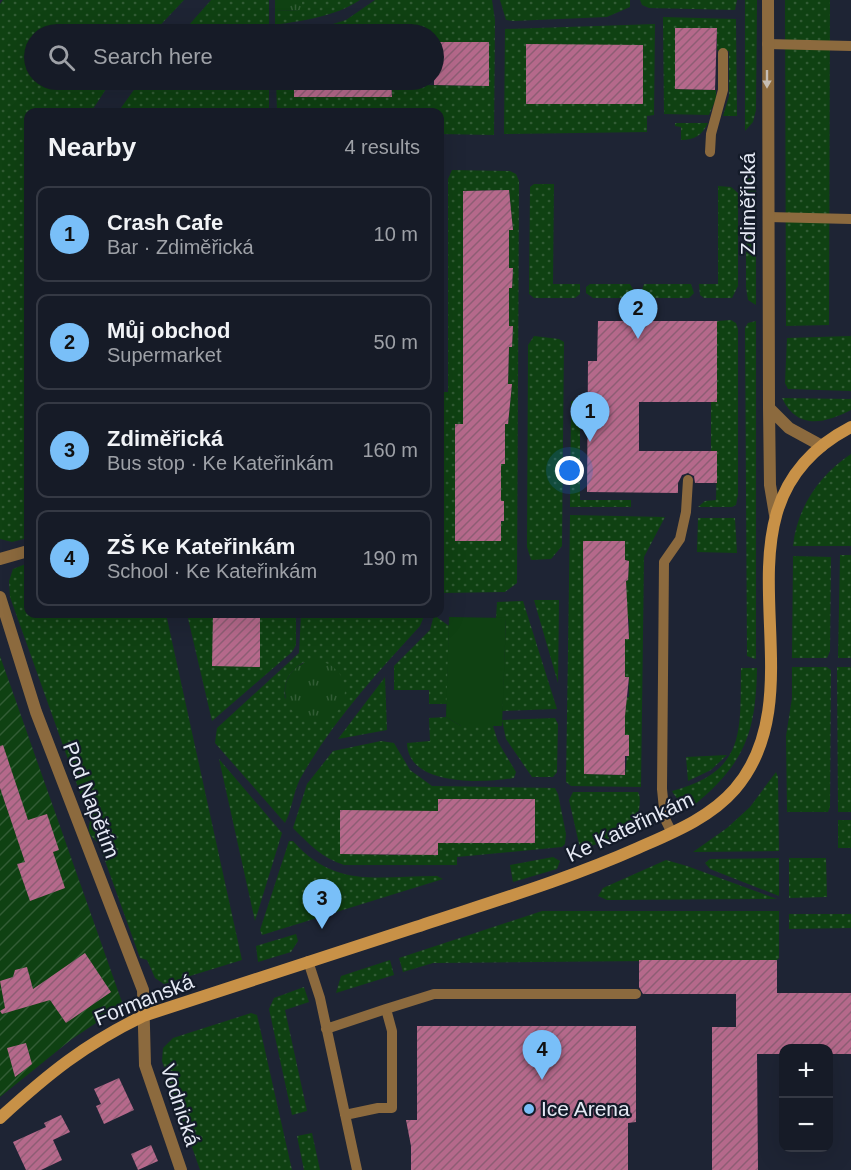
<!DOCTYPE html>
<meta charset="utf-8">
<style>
body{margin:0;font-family:Helvetica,sans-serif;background:#232833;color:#f1f3f6}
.controls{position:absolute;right:18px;bottom:18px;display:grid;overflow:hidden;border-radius:12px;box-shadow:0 6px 24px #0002}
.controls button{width:54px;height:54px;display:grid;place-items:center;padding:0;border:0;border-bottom:2px solid #353944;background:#161b27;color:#f1f3f6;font:30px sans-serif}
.you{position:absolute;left:570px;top:471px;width:21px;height:21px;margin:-15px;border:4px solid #fff;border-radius:50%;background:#1a73e8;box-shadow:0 0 0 9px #1a73e833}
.badge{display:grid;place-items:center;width:39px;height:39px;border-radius:50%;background:#79bff8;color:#111;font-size:20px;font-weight:700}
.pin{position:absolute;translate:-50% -50px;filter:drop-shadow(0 2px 3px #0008)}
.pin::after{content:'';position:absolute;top:32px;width:21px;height:18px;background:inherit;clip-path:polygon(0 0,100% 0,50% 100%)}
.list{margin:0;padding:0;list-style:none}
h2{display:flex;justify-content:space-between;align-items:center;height:78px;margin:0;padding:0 24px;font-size:26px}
h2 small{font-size:20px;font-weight:400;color:#9ea1a7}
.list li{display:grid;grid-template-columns:39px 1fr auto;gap:18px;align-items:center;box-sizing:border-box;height:96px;margin:0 12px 12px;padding:0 12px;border:2px solid #353944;border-radius:12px}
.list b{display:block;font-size:22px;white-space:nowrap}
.list p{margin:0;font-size:20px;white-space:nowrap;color:#9ea1a7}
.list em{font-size:20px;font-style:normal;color:#9ea1a7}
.icon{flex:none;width:33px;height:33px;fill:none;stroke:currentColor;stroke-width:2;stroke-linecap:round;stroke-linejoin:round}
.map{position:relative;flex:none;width:851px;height:1170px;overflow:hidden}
.search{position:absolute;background:#161b27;box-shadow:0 6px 24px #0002;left:24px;top:24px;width:420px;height:66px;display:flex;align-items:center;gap:15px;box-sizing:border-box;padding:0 21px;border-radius:33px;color:#9ea1a7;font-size:22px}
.panel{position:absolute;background:#161b27;box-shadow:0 6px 24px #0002;left:24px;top:108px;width:420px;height:510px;border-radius:12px}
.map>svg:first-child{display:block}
.grass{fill:url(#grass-dots);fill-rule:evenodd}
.park{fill:url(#park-tufts)}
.garden{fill:url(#garden-furrows)}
.pitch{fill:#0f4112}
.building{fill:url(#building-hatch)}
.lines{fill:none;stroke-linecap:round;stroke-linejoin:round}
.lane{stroke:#8c6a3e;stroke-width:10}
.street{stroke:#8c6a3e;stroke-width:12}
.secondary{stroke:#c89147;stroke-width:12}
.oneway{fill:#c6bdb4}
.poi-dot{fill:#79bff8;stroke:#141b29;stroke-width:2}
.labels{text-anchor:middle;stroke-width:4.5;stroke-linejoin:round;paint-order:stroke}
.street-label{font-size:21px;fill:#e5e9f4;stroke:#141b29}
.poi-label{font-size:21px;fill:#e5e9f4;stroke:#141b29;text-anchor:start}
</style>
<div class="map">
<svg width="851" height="1170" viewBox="0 0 851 1170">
<defs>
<pattern id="grass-dots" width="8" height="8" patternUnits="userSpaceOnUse" patternTransform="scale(1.5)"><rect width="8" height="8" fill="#0f4112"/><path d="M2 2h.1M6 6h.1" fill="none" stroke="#325c35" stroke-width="1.8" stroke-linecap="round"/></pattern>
<pattern id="park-tufts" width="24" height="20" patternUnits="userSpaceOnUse" patternTransform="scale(1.5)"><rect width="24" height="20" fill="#0f4112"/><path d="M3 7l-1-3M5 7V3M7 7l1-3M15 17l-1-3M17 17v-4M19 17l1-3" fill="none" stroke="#325c35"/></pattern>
<pattern id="garden-furrows" width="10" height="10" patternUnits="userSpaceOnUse" patternTransform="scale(1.5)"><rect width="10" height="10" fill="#0f4112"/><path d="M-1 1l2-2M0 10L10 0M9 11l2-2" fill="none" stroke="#325c35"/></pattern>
<pattern id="building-hatch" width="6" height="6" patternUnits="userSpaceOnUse" patternTransform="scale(1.5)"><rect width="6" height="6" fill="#b5698b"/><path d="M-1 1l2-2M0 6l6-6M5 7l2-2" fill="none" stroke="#8e5d74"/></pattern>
</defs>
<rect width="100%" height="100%" fill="#1e2434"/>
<path class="grass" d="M3,0H184L152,34H34V80H112L91,112H28V538L12,542L0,539V4Z
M211,0H269V34H181Z
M302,0H360C334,17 305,20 275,25V11L301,10Z
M375,0H492L495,20L494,135L440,134V112H277L276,80H294V96H392V85L411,86L412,82H421V85L489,86V42H434V34H275L323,27L346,20Z
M500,0H630V7L607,17L513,21L506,20Z
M640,0H737L735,10L649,8L642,5Z
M745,0H757L756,110L753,122L745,131Z
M785,0H830L829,325L786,326Z
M663,17L736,19L737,116H723L729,96V51L717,50V28L675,29V89L716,90V99L709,115L664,114Z
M655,24L654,115L647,116V132L504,134L505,29Z
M141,80H269V112H118Z
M675,123H708C702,135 695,140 681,140V127L675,126Z
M452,170L510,171L516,174L519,181L517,583L505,592L440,593V392H448V179ZM509,190L513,230H509V268H513L512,288H509V326L513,327L512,346L509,347L508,384L512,385L508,424H501V501H504V521L455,541V424H463V191Z
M746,171L752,178L756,191V305L748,300L746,287Z
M534,184H554L553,284H580V294L575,298H534L529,294L530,187Z
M718,186L731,187L738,193V286L732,298H704L700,295L699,284H718Z
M590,284H630L635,293L629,298H593L586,293V287Z
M644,284H691L694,293L689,298H646L641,293Z
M731,320L736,323L738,329V495L736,505L732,507H698L705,501L716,500L717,451H711V402H717V321Z
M756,321V658L755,659L747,656L745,328L748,323Z
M534,336L559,339L564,342L562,546L551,559L531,560L527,547L528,345Z
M851,336V391L788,389L785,383L787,338Z
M782,398L851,399V410C825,423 798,431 782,398Z
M571,401H580V500H631V507H570Z
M851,454V546H793C797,508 819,475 851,454Z
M570,515L665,517L644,557L641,787L571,786L566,782ZM584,541H625V560L629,561L628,580L625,581V618L629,619V638L625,639V677L629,678V697H625V735L629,736L625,775L584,774Z
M698,518H735L737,553L697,552Z
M840,555H851V658H838Z
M793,556L831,557L830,651L827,658H792Z
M28,563V614H166L242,960L164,984L155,978L147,960L140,958L99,844C90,835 87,834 90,821L10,597L9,581L13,569Z
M534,600H559L558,683Z
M523,601L557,709L502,711L506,619L496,618L497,602Z
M187,614H213V618H217L213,666H260V614H296V645L292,652L212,721Z
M301,614H425L420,626C376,674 332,722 300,779C293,793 292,810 285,823L215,743L217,728L299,653ZM304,662L285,699C283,682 289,671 304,662Z
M434,615L449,626L447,704H429V690H394V666L430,630Z
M792,667H827L831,670L830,807L828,812H787L786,736L792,698Z
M837,667H851V812H838Z
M741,668H757C756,734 744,764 693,806C684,803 676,800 672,791C746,771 740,733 741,668Z
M385,677L387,730L338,739Z
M446,717L461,726H493L498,742L516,772L514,778C484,783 408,787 407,743L430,741L429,718Z
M555,718L558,724L557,772L553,777H532L506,739L502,720Z
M381,741L394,743L410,770L432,786L555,788L558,794L566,834L565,844L562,847L457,857V865H344C322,858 309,844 293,828L307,784L333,751ZM438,799H535V843H515L506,839V843H438L408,855L340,854V811H438Z
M727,755L711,770L688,781L686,757Z
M219,759L282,833L255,921Z
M776,772L778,777L779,851L693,852L727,828L750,807Z
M573,792H638C643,800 637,824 629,831C622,836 589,848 580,848L569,800Z
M838,820H851V848H838Z
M289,841H293C335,889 378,876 437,876L443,879L262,935L260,930Z
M553,857L560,861L557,869L513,882L510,865Z
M779,858V896L710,869L705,863L710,859Z
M789,858H826L827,897L789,898Z
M666,860L687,866L777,899L607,900L598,896L603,888Z
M542,911H779V958L777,960L433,963L403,972L399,958Z
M789,914H851V928L789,929Z
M296,934L298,941L291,952L258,962L256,946Z
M390,960L394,975L336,993L341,976Z
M304,987L309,1002L285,1010L307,1111L292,1115L269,1009L274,998Z
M251,1013L257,1015L292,1170H200L162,1061L163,1048L173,1038Z
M312,1133L320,1170H304L297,1136Z"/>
<path class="park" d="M275,0H302V10L275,11Z
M285 691a30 30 0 1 1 60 0a30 30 0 1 1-60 0Z"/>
<path class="garden" d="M0,656L123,1005L72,1039L0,1097Z"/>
<path class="pitch" d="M449,617L506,618L502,726H461L446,717Z"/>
<path class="building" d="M675,28H717L715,90L675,89Z
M434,42H489V86L434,85Z
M526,44L643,45V104H526Z
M294,80H391L392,97H294Z
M509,190L513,230H509V268H513L512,288H509V326H513L512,347H509L508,384H512L508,424H505V464H501V501H504V521H501V541H455V424H463V191Z
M598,321H717V402H639V451H717V483H695L694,476L688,473L682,475L678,483V493L587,492L588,361H597Z
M583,541H625V560L629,561L628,580L626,581L629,639H625V677H629L625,716V735H629V756H625V775L584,774Z
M213,614H260V667L212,666Z
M3,745L28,820L47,814L59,850L53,852L65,888L30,901L17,864L25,862L0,788V746Z
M438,799H535V843H438V855L340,854V810L438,811Z
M85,953L111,992L66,1023L50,1000L2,1014L0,1011L5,1008L0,981L13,977L15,970L27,967L33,989Z
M639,960H777V993H851V1054H828V1048H783V1054H757L758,1170H712V1027H736V994H643L639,987Z
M417,1026H636V1122L628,1123V1170H411V1146L406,1120H417Z
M26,1043L32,1064L15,1077L7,1048Z
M119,1078L134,1110L104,1124L96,1106L101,1104L94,1089Z
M61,1115L70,1132L53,1140L62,1160L41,1170H26L13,1142L46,1127L44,1123Z
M151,1145L158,1161L138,1170L131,1154Z"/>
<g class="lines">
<path class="lane" d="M767,44L851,46
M710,152L711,134L723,90V53
M768,217L851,219
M672,833L665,819L662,789L664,562L680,539L686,512L688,480
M308,961L320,998L357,1170
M386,1009L434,994H636
M326,1029L386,1009L392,1031V1108H378L345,1115"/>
<path class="street" d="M768,0L769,408L770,485L775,515
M769,408L789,428L822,446
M0,559L28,551
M0,597L36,712L143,990L145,1065L181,1170"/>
<path class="secondary" d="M0,1118C48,1074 85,1044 143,1016C234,986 325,956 416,927C491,902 566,880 638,848C672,833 710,818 735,789C826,683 696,507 851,427"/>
</g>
<defs><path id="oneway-solid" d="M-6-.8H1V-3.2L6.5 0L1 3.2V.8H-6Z" transform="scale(1.5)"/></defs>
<use class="oneway" href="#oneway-solid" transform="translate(767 79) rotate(90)"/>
<circle class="poi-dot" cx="529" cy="1109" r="6"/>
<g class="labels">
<g class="street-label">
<text transform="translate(748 204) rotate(-90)" y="7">Zdiměřická</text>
<text transform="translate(91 800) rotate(69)" y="7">Pod Napětím</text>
<text transform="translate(630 827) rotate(-25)" y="7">Ke Kateřinkám</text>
<text transform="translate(144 1000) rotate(-22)" y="7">Formanská</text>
<text transform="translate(180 1105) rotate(72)" y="7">Vodnická</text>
</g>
<g class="poi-label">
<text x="541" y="1116">Ice Arena</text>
</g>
</g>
</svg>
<div class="controls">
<button>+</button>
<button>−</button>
</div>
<div class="you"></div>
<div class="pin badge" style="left:590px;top:442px">1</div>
<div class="pin badge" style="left:638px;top:339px">2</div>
<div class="pin badge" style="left:322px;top:929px">3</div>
<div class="pin badge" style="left:542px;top:1080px">4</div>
<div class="search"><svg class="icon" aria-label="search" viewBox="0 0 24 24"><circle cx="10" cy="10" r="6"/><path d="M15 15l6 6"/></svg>Search here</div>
<section class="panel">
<h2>Nearby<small>4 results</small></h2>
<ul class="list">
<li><span class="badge">1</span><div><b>Crash Cafe</b><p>Bar · Zdiměřická</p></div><em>10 m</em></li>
<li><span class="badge">2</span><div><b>Můj obchod</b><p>Supermarket</p></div><em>50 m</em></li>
<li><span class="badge">3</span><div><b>Zdiměřická</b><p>Bus stop · Ke Kateřinkám</p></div><em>160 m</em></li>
<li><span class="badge">4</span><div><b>ZŠ Ke Kateřinkám</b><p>School · Ke Kateřinkám</p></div><em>190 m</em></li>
</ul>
</section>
</div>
